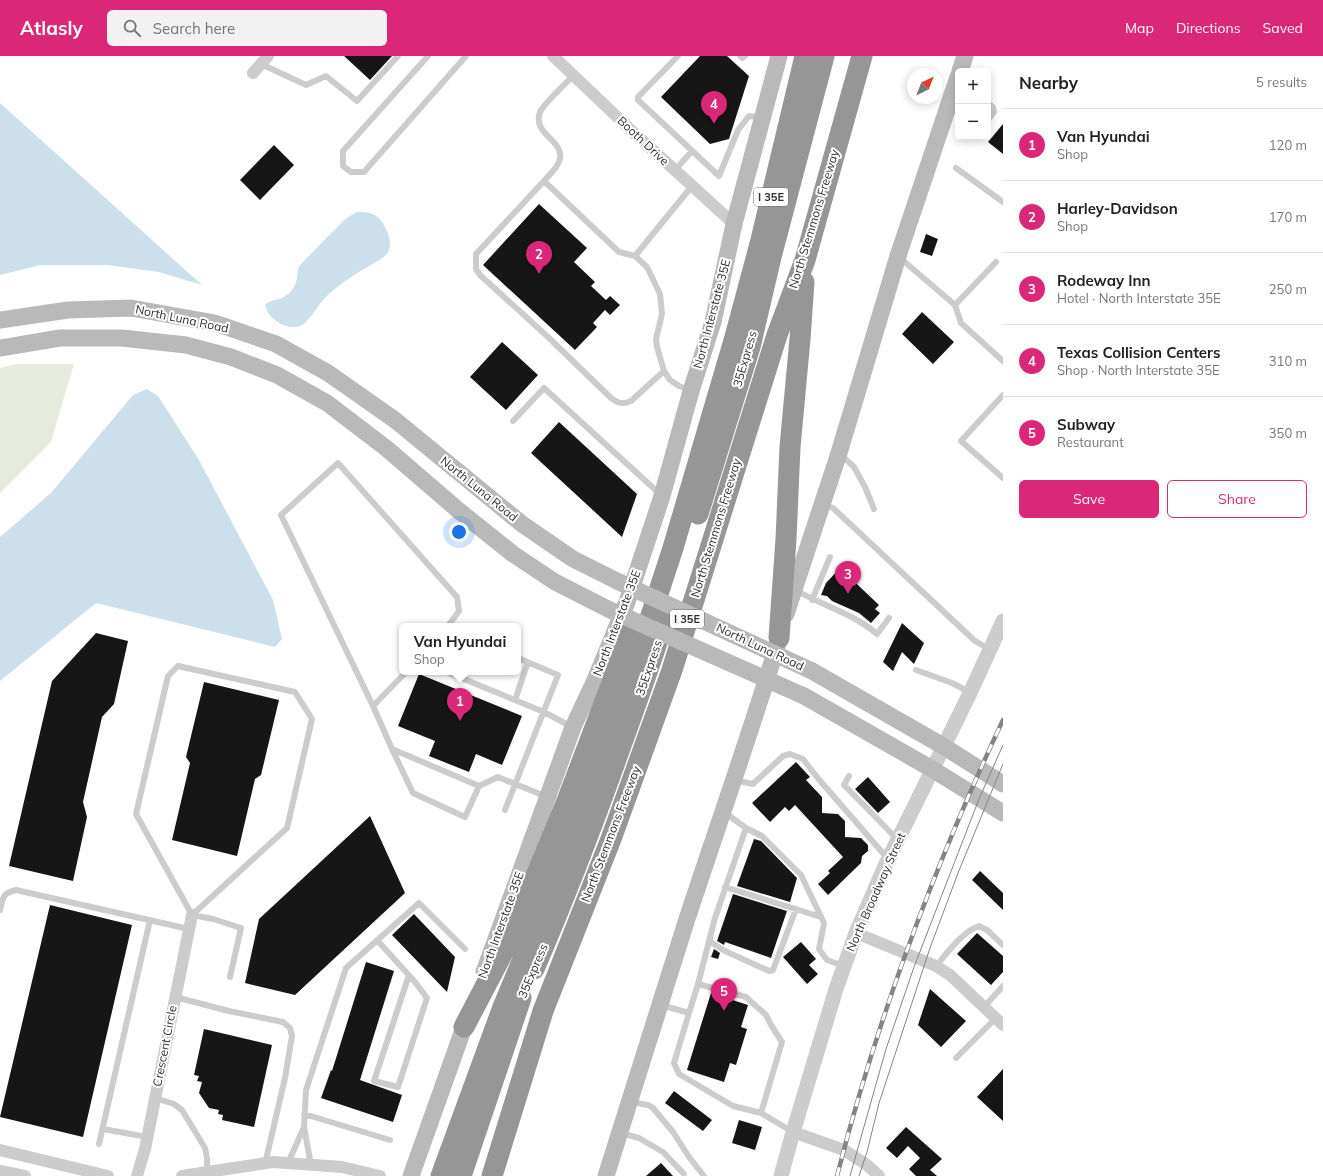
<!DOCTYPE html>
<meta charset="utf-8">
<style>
body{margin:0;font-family:Mulish,sans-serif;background:#f2f2f2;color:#222}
.controls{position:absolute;right:12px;top:12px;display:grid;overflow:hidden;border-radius:6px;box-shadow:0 2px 10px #0003}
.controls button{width:36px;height:36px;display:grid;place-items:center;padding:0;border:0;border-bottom:1px solid #e0e0e0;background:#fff;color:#222;font:20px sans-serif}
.compass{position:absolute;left:907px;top:12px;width:36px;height:36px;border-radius:50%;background:#fff;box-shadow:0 2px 10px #0003;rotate:43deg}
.you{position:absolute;left:459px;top:476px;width:14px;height:14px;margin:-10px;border:3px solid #fff;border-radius:50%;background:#1a73e8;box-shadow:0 0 0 6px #1a73e833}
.badge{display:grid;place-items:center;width:26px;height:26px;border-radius:50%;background:#db2777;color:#fff;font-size:13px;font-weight:700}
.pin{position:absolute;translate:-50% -33px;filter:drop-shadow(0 1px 2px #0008)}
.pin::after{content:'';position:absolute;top:21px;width:14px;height:12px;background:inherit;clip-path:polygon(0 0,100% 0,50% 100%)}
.popup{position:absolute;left:399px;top:567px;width:122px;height:52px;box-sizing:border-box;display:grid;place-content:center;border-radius:6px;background:#fff;filter:drop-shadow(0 1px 3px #0005);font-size:13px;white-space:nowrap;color:#767676}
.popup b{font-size:15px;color:#222}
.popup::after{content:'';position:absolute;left:50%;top:100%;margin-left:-8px;border:8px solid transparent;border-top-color:#fff}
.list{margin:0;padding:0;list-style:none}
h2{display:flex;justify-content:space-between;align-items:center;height:52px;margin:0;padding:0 16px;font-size:17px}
h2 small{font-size:13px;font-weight:400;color:#767676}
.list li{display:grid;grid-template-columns:26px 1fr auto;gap:12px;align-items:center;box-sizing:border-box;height:72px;padding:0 16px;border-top:1px solid #e0e0e0}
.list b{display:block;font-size:15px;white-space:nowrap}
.list p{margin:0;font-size:13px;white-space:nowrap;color:#767676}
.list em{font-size:13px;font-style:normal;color:#767676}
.actions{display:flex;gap:8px;padding:12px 16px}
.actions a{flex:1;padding:9px 0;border:1px solid #db2777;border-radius:6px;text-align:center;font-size:14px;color:#db2777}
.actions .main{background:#db2777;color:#fff}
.icon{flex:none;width:22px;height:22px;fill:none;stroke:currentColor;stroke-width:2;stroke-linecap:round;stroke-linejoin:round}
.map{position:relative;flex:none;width:1003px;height:1120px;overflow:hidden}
header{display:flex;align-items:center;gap:24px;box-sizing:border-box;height:56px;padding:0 20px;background:#db2777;color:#fff}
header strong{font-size:19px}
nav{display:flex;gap:22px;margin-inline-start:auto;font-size:14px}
.search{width:280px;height:36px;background:#f2f2f2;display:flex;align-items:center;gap:10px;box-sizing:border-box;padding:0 14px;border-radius:6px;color:#767676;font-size:15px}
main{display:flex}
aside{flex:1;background:#fff}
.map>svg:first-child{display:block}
.green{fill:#e6ebdd}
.water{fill:#cbe0ea}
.building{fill:#161616}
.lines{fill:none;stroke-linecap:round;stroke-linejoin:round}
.service{stroke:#ccc;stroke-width:6}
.minor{stroke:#ccc;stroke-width:12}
.tertiary{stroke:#ccc;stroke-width:15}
.secondary{stroke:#b9b9b9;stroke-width:17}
.motorway{stroke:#969696;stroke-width:21}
.tram{stroke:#848484;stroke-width:1}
.rail-casing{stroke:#848484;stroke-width:4.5}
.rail{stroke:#fff;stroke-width:3;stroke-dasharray:9;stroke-linecap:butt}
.secondary-bridge{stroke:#b9b9b9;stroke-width:17}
.labels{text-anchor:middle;stroke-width:4;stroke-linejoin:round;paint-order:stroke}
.shield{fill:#fff;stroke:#6d6d6d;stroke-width:1}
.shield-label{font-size:11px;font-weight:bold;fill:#2f2f2f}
.street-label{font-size:12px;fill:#2f2f2f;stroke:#fff}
</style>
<header>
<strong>Atlasly</strong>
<div class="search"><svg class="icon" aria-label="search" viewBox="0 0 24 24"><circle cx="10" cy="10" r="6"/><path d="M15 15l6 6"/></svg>Search here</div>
<nav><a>Map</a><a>Directions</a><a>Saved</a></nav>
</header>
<main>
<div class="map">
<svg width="1003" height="1120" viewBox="0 0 1003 1120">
<rect width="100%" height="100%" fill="#fff"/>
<path class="green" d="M16,308H74L51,386L0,437V312Z"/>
<path class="water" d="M0,47L202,229L159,216L107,209H41L0,219Z
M357,156C364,156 369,156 375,159C385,165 396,189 386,199C382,203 375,206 371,209C355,218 339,228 326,241C318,248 309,267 300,270C286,275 267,262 265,249C269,245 274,244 279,243C288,240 296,232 297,222C298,218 297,214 299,210L345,163Z
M147,333L158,340L199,404L273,544L282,583L275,591L96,547L0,625V481L51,437L133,339Z"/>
<path class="building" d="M344,0H392L370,24Z
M700,0H727L749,20L729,83L710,88L661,41Z
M1003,68V98L988,86Z
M274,89L294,109L260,144L240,124Z
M539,148L587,192L574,206L595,226L591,230L606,244L610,240L620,249L610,259L605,254L593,267L597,271L575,294L483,209Z
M926,178L938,183L932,200L920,196Z
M922,256L954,286L933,308L902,278Z
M502,286L538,319L506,354L470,321Z
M559,366L637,438L622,481L531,397Z
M840,512L879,549L875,553L880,557L871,567L859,557L832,545L827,540L821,539L826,527Z
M902,567L924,587L914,608L902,596L893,615L883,606Z
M96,577L128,585L114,648L102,661L83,746L87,761L73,825L9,810L52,625Z
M419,618L522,660L502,709L476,698L469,716L429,700L435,685L398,670Z
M204,626L279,644L261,719L255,723L237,800L172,784L190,707L186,701Z
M796,706L810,721L806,724L822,741V757L838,758L845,765V781L861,782L868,789V795L862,800L861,807L828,839L818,828L830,817L828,815L843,801L795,749L789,755L785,751L770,766L752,747Z
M868,721L890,746L878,757L855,733Z
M370,760L405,837L295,939L245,927L259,863Z
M754,783L761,785L797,822L790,846L737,830Z
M980,815L1003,837V854L972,824Z
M733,838L787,855L771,902L725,886L724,889L717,885Z
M50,849L132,869L83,1081L0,1061Z
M414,858L455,901L447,936L392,879Z
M977,877L1003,900V916L991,929L957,898Z
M801,886L816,903L809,909L818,918L807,928L783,901Z
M714,893L720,897L718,903L711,901Z
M366,906L394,915L360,1024L402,1039L393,1066L321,1042L331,1014L332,1015Z
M930,933L966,965L941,991L918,969Z
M711,937L748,949L741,971L747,973L736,1009L730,1007L724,1026L687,1014Z
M204,973L272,989L254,1071L222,1064L223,1059L218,1058L219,1054L209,1052L199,1037L202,1026L197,1025L199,1020L194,1019Z
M1003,1013V1065L977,1041Z
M674,1035L712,1064L703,1075L665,1047Z
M739,1064L762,1071L755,1094L732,1087Z
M906,1071L942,1103L930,1114L937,1120H916L909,1113L920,1102L908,1090L897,1102L886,1092Z
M661,1107L673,1120H646Z"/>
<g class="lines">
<path class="service" d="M428,0L343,95V110L351,116H364L466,0
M678,0L638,41V44L719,120L738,74L749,60L761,61
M740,0L742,2L745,0
M261,8L306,29L326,20L357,45L398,0
M574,19C567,26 543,49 540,56C532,78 563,84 560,102C559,110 550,118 544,125L619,196L635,200
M988,47L993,51L994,56L988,64
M956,112L1003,146
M675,114L692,95
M544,125L476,198V213L480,219L548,281L611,342C618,347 622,349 631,345L664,315
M899,201L955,249L961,267L1003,305
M955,249L996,206
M690,334L679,330L670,324L664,315L657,291L656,283L662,258L660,238L647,211L635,200L692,130
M1003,339L961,385L1003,422
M513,365L544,332L661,439
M840,398L854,411L865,431L874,453
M824,449L833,452L975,585L989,593
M795,534C822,549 854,558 877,578L889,562
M812,544L830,501
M916,614L952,627L969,636
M406,616L373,650L392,693L479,730L498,721L547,741
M447,616L544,656L572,671
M515,644L528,606
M373,650L281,459L338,407L457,541L459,555L448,570
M392,693L413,737L465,761L479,730
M849,720L844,729L897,783
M734,724L753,728L783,700L790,698L803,703L816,720L888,803
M505,754L558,619L518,602
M746,772L762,780L801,819L824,867L819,893L827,904L844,910
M725,831L821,861
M0,854C3,841 3,837 16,834L189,873
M192,859L287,772L312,663L295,636L178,610L168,620L136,758L192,859L213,863L241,872L230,921
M377,884L415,926L427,942L398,1031L374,1025L409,919
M709,885L725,895L769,915L773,914L796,853
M936,910C949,895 961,877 979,870L987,874L1003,889
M698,928L746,941L766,959L771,969L782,986L761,1057
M175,941L229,955L283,966L290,972L292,980L285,1022L265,1108
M661,949L689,957L674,1007L679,1018L733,1050L761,1057L793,1076
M984,951L1003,930
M689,957L698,928L715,862L746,772L724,756
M956,1002L996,962
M155,1042L174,1048L182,1054L205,1092L207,1102V1116
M631,1046L648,1049L653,1052L673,1076L689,1101L704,1120
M304,1058L390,1084
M304,1071L306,1034L346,912L419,847L465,893
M103,1073L147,1081
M621,1077L639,1082L663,1096L684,1118
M99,1088L150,864
M288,1107L304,1071L311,1109"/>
<path class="minor" d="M553,0L633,76L734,168
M253,17L268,0
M856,877L936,910L950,919L1003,969
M793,1076L844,1094L867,1109L879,1120
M0,1094L108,1120
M0,1115L25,1120
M137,1120L145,1093L192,859
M182,1120L273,1106L342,1111L380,1120"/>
<path class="tertiary" d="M781,1120L793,1076L836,933L856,877L885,810L970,637L1003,565"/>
<path class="secondary" d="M960,15L965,0
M0,264L68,254L131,252L215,267L276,288L328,317L395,364L522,468L573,503L619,526
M0,292L60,282H122L186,289L231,301L277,319L327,347L386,392L458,454L513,498L555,526L610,554
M786,558L839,397L898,200L958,21
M812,615L943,690L1003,728
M804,640L932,713L1003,757
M484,916L573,671L595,624L627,546L662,440L691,335L713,266L734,168L779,0
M411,1120L468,960
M606,1120C633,1035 659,950 686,866C717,772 750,678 779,584"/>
<path class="motorway" d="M698,458L750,291L771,201L824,0
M779,582L786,483L790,391L800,283L804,226
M534,913C565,841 593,768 619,695C635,651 651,607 665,562
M464,971L510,883L567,745L632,574
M441,1120L503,951L526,896L640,593L673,492L735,281L761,184L805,0
M461,1120L521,942
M492,1120L543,955L611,783L672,614L777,279L805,204L862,0"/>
<path class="tram" d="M850,1120L886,993L914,911L979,743L1003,689
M859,1120L867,1096L879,1047L930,892L958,817L1003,708"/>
<defs>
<path id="rail" d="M837,1120C877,963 934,811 1003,664"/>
</defs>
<use href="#rail" class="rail-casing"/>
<use href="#rail" class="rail"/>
<path class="secondary-bridge" d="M619,526L812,615
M610,554L804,640"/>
</g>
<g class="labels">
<g class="shield">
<rect x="754" y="132" width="34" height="18" rx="3"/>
<rect x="670" y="554" width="34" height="18" rx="3"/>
</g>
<g class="shield-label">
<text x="771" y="145">I 35E</text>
<text x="687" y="567">I 35E</text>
</g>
<g class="street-label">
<text transform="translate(643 85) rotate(43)" y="4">Booth Drive</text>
<text transform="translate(814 163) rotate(-73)" y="4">North Stemmons Freeway</text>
<text transform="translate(712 258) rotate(-75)" y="4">North Interstate 35E</text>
<text transform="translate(182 263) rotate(12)" y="4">North Luna Road</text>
<text transform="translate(745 303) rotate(-74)" y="4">35Express</text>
<text transform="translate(479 433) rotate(39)" y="4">North Luna Road</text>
<text transform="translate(716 472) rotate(-73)" y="4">North Stemmons Freeway</text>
<text transform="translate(617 567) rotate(-69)" y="4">North Interstate 35E</text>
<text transform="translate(760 591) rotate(25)" y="4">North Luna Road</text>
<text transform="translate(649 612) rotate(-71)" y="4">35Express</text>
<text transform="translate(611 778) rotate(-69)" y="4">North Stemmons Freeway</text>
<text transform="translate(876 836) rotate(-66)" y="4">North Broadway Street</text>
<text transform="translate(501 869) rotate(-70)" y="4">North Interstate 35E</text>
<text transform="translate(533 915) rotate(-67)" y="4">35Express</text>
<text transform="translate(165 990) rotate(-79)" y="4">Crescent Circle</text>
</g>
</g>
</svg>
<div class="controls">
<button>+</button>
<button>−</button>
</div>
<svg class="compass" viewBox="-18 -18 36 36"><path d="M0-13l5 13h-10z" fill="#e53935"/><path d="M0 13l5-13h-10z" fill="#767676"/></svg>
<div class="you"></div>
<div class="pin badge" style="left:460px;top:665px">1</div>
<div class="popup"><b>Van Hyundai</b>Shop</div>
<div class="pin badge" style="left:539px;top:218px">2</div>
<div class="pin badge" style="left:848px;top:538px">3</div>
<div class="pin badge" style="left:714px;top:68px">4</div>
<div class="pin badge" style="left:724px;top:955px">5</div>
</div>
<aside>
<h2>Nearby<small>5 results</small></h2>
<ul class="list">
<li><span class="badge">1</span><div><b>Van Hyundai</b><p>Shop</p></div><em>120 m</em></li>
<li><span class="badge">2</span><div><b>Harley-Davidson</b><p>Shop</p></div><em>170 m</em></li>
<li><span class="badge">3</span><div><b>Rodeway Inn</b><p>Hotel · North Interstate 35E</p></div><em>250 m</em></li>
<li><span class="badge">4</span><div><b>Texas Collision Centers</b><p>Shop · North Interstate 35E</p></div><em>310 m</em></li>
<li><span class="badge">5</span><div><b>Subway</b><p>Restaurant</p></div><em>350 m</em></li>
</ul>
<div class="actions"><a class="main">Save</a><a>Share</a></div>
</aside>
</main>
